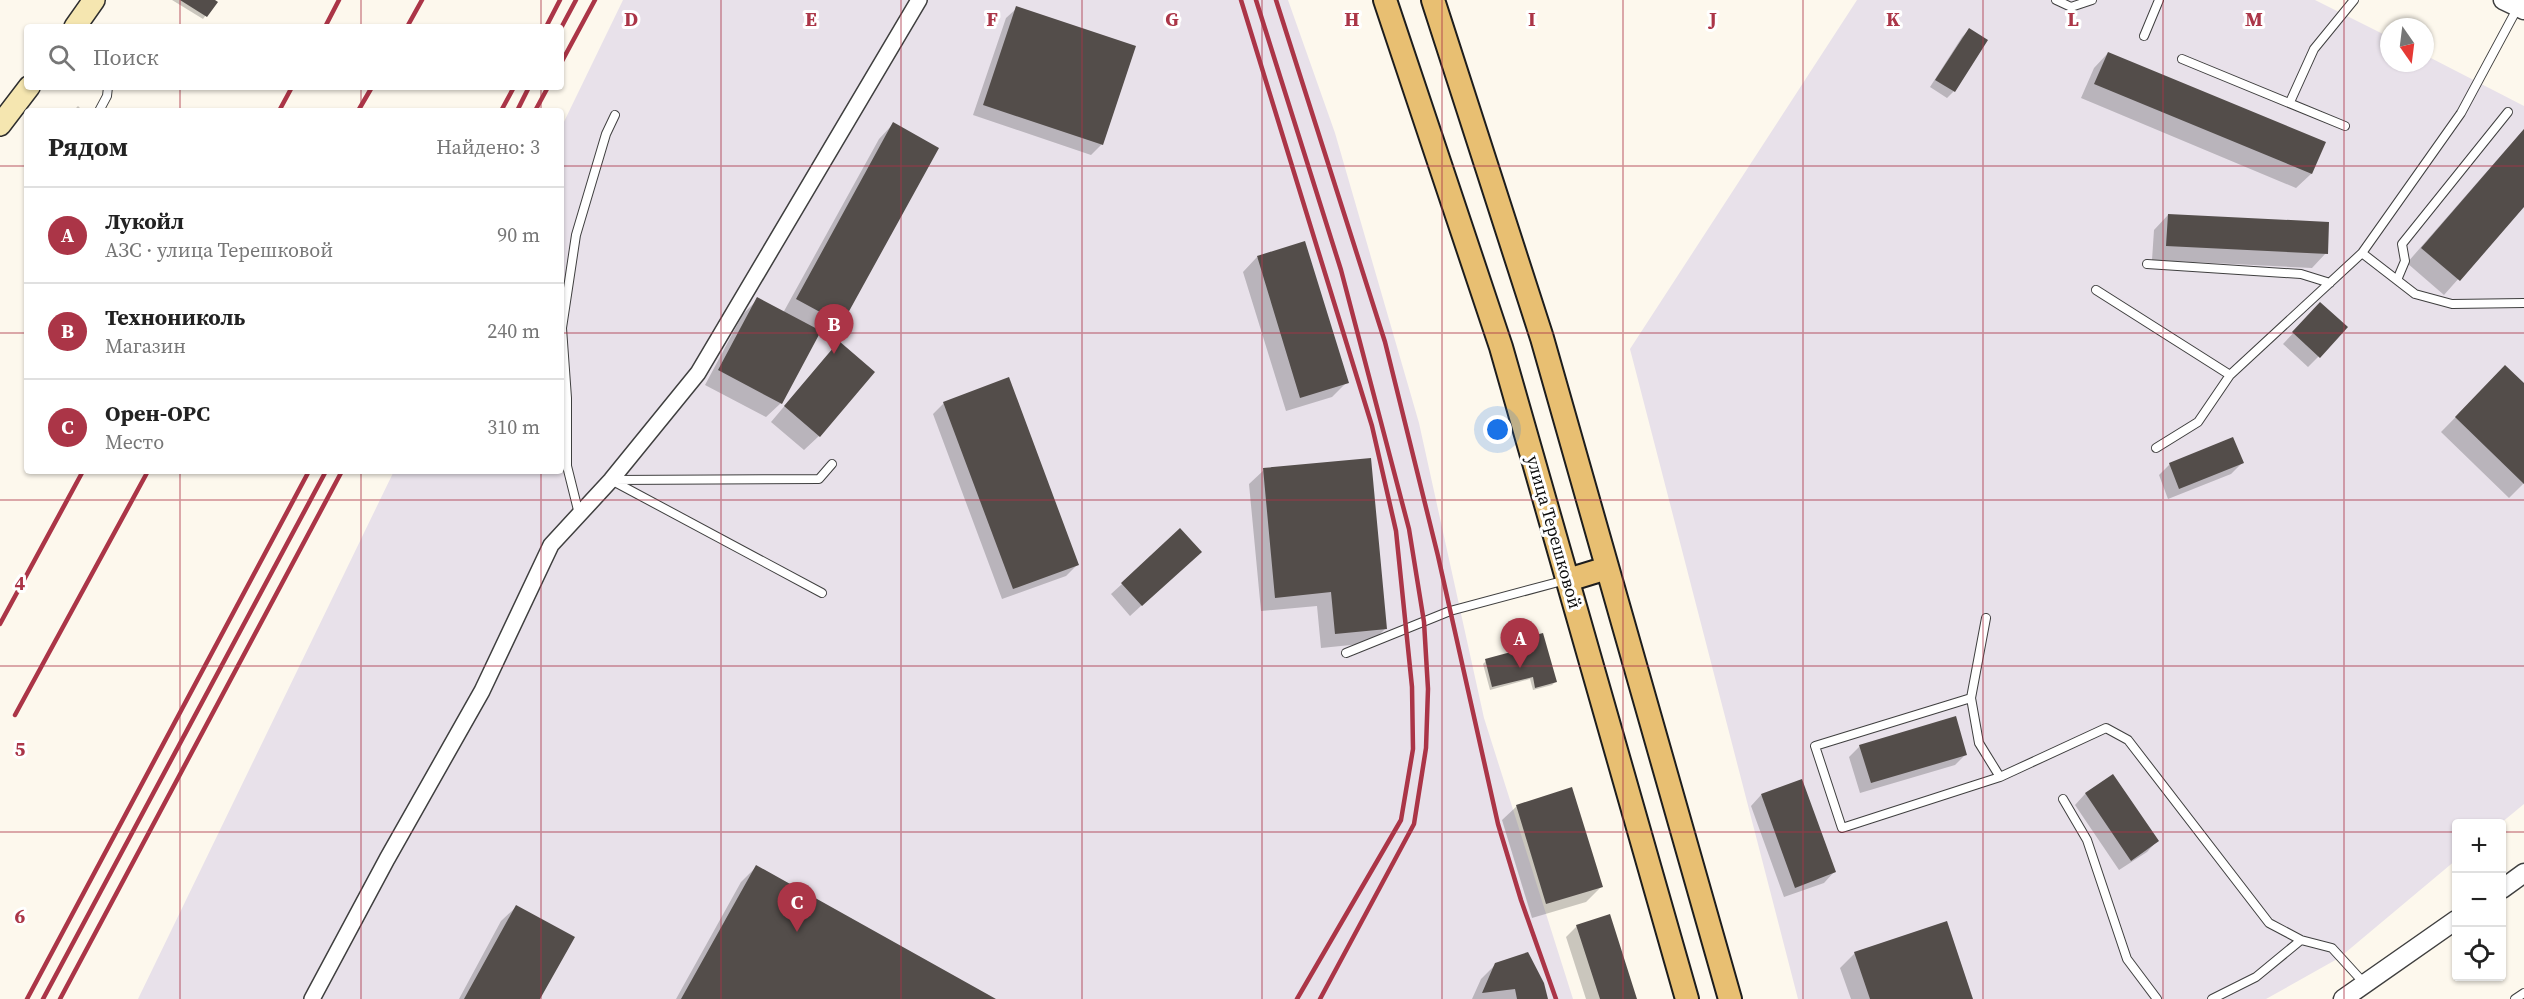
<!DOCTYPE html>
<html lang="ru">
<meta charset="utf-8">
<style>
body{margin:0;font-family:"Source Serif 4",serif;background:#f6f6f6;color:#222}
.controls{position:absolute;right:18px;bottom:18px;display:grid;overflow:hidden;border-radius:6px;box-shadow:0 2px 4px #0004}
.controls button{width:54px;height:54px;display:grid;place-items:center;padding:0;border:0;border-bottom:2px solid #e0e0e0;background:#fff;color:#222;font:30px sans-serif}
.compass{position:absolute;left:2380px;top:18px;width:54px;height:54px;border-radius:50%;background:#fff;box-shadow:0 2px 4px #0004;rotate:166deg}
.you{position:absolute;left:1498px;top:430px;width:21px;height:21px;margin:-15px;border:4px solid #fff;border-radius:50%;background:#1a73e8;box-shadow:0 0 0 9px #1a73e833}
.badge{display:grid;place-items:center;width:39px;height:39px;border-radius:50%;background:#ab3547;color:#fff;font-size:20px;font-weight:700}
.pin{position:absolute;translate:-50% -50px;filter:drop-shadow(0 2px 3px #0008)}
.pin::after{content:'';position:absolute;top:32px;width:21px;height:18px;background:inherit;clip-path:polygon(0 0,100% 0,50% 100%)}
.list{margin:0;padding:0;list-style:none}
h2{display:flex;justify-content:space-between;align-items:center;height:78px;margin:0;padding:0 24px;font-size:26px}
h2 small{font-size:20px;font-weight:400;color:#767676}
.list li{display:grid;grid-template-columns:39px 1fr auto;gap:18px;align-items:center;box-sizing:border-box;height:96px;padding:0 24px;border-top:2px solid #e0e0e0}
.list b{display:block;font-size:22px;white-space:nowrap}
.list p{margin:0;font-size:20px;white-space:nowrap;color:#767676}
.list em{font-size:20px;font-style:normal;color:#767676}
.icon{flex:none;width:33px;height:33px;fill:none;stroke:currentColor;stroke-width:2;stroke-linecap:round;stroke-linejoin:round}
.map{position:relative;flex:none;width:2524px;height:999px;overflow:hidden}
.search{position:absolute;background:#fff;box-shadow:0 2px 4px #0004;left:24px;top:24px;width:540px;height:66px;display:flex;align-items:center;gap:15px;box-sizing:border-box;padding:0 21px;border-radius:6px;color:#767676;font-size:22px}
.panel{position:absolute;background:#fff;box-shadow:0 2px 4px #0004;left:24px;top:108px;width:540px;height:366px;border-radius:6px}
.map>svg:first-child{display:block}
.industrial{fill:#e8e1ea}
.shadow{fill:#0003}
.building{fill:#534d4a}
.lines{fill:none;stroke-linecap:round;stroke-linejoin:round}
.service-casing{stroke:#3f3f3f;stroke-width:10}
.minor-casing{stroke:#3f3f3f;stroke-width:18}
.tertiary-casing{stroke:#3f3f3f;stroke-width:21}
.secondary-casing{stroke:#2e2e2e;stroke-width:24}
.primary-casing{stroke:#1d1d1d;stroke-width:26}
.service{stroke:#fff;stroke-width:8}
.minor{stroke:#fff;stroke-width:15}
.tertiary{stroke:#fff;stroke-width:18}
.secondary{stroke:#f5e6b0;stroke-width:21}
.primary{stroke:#e8bf72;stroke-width:22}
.rail{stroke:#ab3547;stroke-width:4.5}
.grid{fill:none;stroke:#ab3547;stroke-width:1.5;stroke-opacity:0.55}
.labels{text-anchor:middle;stroke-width:6;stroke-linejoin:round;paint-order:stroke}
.street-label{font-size:18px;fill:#0c0c0c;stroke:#fff}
.grid-label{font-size:20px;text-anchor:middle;font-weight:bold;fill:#ab3547;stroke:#fff;stroke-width:6;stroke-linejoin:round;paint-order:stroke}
</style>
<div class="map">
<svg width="2524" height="999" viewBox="0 0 2524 999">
<rect width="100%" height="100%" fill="#fdf8ed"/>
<path class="industrial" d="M623,0H1288L1335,133L1419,423L1484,718L1573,999H138L394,471H561V128Z
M1857,0H2315L2389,37V63H2425V55L2524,106V804L2501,823L2456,824V860L2339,958L2266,999H1798L1630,349Z"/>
<path class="shadow" d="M172,0H212L216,2L203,19Z
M1017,8L1102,144L1091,155L973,115L1006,18Z
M1969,30L1986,41L1954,91L1947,98L1930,87L1962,37Z
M2108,53L2324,143L2311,174L2296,188L2081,98L2094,68Z
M78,106L83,111H73Z
M893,124L841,323L827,338L818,333L781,403L766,417L705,385L743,314L758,299L783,313L879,139Z
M2524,129V205L2444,295L2407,263Z
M2168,215L2326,253L2312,268L2152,260L2154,230Z
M1257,257L1347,382L1332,397L1286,411L1243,272Z
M2310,315L2319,356L2308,367L2283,344Z
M825,358L819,436L804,450L771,422Z
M2505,367L2524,385V483L2509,498L2441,432Z
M944,403L1077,565L1066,576L1002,599L933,414Z
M2242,463L2231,474L2168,499L2159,475L2170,464Z
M1264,470L1386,628L1371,643L1321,648L1317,606L1261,611L1249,484Z
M1189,562L1130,616L1111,594L1122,584Z
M1520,640L1555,682L1552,685L1533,690L1530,679L1490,690L1483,664L1486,661L1519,652L1517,644Z
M1860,746L1966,754L1955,765L1860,793L1849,757Z
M2113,776L2157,841L2147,852L2119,870L2075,805L2085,794Z
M1761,795L1834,872L1824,883L1784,897L1751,806Z
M1517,806L1601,887L1586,902L1532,918L1502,820Z
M756,867L993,999H676L741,882Z
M516,907L539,999H459L501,921Z
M1577,926L1636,999H1586L1566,937Z
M1855,953L1971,999H1851L1840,968Z
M1496,964L1547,999H1472L1481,979Z"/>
<path class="building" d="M180,0H215L218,2L207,17Z
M1016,6L1136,46L1103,145L983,105Z
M1969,28L1988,40L1955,92L1935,80Z
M2108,52L2326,142L2312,174L2094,84Z
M893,122L939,148L842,324L796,299Z
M2524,129V207L2460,281L2421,248Z
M2168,214L2329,222L2328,254L2166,246Z
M1305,241L1349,383L1300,398L1257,256Z
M757,297L821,331L782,404L718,370Z
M2320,302L2348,327L2320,358L2292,332Z
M839,341L875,372L820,437L784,406Z
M2505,365L2524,383V484L2455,417Z
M1009,377L1079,565L1013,589L943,402Z
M2233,437L2244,463L2179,489L2169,463Z
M1371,458L1387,629L1335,634L1331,592L1275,598L1263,468Z
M1180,528L1202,552L1142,606L1121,583Z
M1543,633L1557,682L1535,688L1533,677L1492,687L1485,659L1522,649L1520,639Z
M1956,716L1967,755L1871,783L1859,745Z
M2113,774L2159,841L2131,861L2085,793Z
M1802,779L1836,872L1795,888L1761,794Z
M1572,787L1603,887L1546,904L1516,805Z
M756,865L996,999H681Z
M516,905L575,937L540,999H464Z
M1610,914L1637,999H1600L1576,925Z
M1947,921L1973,999H1870L1854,952Z
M1528,952L1544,983L1548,999H1517L1515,989L1482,993L1495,963Z"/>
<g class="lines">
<defs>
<path id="service" d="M2056,0L2071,7L2092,0
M2144,36L2159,0
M2182,59L2345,126
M2290,102L2314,49L2354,0
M99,111L107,96L108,87
M2362,253L2415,294L2452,304L2524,303
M2147,264L2301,274L2330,283
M2397,280L2405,261L2402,244L2508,112
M2096,290L2230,375
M2156,448L2198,422L2230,375L2362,253L2461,113L2518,7
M579,514L567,466V398L562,328L576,235L606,134L615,115
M822,593L611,480L819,479L832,464
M1346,653L1450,611L1566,580
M1971,698L1986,618
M2000,777L1979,743L1971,698L1815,746L1842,828L2000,777L2106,728L2128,740L2269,923L2301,940L2332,948L2364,983
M2063,799L2087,840L2127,959L2157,999
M2212,999L2256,977L2301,940
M2515,999L2524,993"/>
<path id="minor" d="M312,999L387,859L482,691L551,545L611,480L698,373L919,0"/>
<path id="tertiary" d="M2503,0L2524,10
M2502,889L2524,873
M2343,999L2456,920"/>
<path id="secondary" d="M75,27L94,0
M0,125L29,87"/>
<path id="primary" d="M1385,0L1501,347L1687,999
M1433,0L1542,338L1730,999
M1568,580L1607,568"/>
</defs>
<use href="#service" class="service-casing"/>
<use href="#minor" class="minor-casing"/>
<use href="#tertiary" class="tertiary-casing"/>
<use href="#secondary" class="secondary-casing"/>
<use href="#primary" class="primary-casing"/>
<use href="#service" class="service"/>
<use href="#minor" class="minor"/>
<use href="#tertiary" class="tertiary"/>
<use href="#secondary" class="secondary"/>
<use href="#primary" class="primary"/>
<path class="rail" d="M1241,0L1372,426L1396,531L1412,687L1413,749L1401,820L1297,999
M1256,0L1341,270L1409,529L1424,622L1428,689L1426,748L1414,824L1320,999
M1276,0L1385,342L1438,556L1498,824L1521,900L1556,999
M325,27L339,0
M407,27L422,0
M546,27L560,0
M561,28L576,0
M561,63L595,0
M279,111L292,87
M358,111L372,87
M501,111L514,87
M517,111L529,87
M535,111L548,87
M0,624L83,471
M15,715L148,471
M27,999L309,471
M43,999L326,471
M60,999L342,471"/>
</g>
<path class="grid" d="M180,0V27M361,0V27M541,0V27M721,0V999M901,0V999M1082,0V999M1262,0V999M1442,0V999M1623,0V999M1803,0V999M1983,0V999M2163,0V999M2344,0V999M180,87V111M361,87V111M541,87V111M0,166H27M561,166H2524M0,333H27M561,333H2524M180,471V999M361,471V999M541,471V999M0,500H2524M0,666H2524M0,832H2456M2502,832H2524"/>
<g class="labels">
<g class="street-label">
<text transform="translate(1554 532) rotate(74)" y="6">улица Терешковой</text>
</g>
</g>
<g class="grid-label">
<text x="631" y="26">D</text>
<text x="811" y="26">E</text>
<text x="992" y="26">F</text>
<text x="1172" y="26">G</text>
<text x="1352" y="26">H</text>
<text x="1532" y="26">I</text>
<text x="1713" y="26">J</text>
<text x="1893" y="26">K</text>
<text x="2073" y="26">L</text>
<text x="2254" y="26">M</text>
<text x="20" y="590">4</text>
<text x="20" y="756">5</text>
<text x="20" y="923">6</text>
</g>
</svg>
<div class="controls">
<button>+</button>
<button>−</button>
<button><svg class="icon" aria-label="locate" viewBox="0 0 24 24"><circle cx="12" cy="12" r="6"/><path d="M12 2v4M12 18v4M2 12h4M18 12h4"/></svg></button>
</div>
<svg class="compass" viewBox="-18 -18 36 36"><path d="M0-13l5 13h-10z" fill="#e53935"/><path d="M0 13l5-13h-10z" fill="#767676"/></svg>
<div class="you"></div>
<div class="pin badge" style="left:1520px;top:668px">A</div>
<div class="pin badge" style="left:834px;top:354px">B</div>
<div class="pin badge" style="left:797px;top:932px">C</div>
<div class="search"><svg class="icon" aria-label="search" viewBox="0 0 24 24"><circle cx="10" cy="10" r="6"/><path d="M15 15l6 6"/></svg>Поиск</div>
<section class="panel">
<h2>Рядом<small>Найдено: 3</small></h2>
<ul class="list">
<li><span class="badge">A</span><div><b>Лукойл</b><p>АЗС · улица Терешковой</p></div><em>90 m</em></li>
<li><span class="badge">B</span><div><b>Технониколь</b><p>Магазин</p></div><em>240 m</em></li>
<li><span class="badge">C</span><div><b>Орен-ОРС</b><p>Место</p></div><em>310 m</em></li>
</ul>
</section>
</div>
